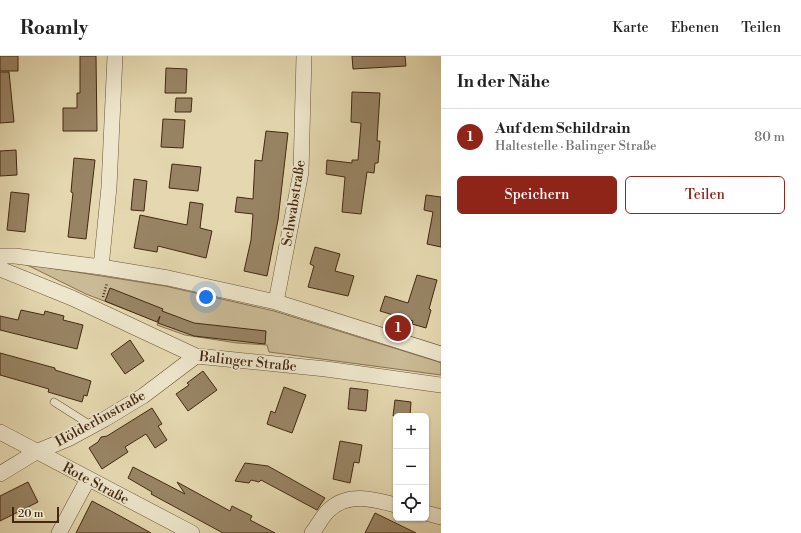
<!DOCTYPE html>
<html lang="de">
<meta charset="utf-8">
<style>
body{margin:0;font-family:"Libre Bodoni",serif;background:#f6f6f6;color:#222}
.controls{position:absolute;right:12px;bottom:12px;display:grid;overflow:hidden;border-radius:6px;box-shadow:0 1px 3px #0004}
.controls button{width:36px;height:36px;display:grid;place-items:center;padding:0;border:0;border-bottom:1px solid #e0e0e0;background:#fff;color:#222;font:20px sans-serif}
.scale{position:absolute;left:12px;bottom:10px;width:47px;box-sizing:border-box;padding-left:4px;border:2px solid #442811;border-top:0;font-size:11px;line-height:14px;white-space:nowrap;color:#442811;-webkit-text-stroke:3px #eee6cc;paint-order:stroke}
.you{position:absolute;left:206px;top:241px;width:14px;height:14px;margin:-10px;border:3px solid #fff;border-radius:50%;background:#1a73e8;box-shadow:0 0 0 6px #1a73e833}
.badge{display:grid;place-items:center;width:26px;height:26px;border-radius:50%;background:#8f2418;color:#fff;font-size:13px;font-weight:700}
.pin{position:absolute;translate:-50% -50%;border:2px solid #fff;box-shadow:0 1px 4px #0006}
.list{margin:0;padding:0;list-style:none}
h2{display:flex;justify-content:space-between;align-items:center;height:52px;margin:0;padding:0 16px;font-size:17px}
h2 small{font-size:13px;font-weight:400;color:#767676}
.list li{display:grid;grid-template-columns:26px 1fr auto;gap:12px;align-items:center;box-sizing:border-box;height:56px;padding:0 16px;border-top:1px solid #e0e0e0}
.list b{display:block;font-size:15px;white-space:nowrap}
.list p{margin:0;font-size:13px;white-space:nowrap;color:#767676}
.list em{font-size:13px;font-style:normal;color:#767676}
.actions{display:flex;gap:8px;padding:12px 16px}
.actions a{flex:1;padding:9px 0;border:1px solid #8f2418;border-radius:6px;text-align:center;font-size:14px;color:#8f2418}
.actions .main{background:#8f2418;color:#fff}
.icon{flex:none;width:22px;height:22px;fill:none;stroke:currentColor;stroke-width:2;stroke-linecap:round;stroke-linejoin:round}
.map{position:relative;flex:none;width:441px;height:477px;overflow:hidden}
header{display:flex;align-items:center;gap:24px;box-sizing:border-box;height:56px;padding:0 20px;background:#fff;border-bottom:1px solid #e0e0e0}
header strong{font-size:19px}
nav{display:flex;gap:22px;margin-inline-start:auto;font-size:14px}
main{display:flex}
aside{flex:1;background:#fff}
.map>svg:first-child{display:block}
.green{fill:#caba95;stroke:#877153}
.building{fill:#988464;stroke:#442811}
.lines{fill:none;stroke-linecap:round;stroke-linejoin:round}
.service-casing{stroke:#6c5439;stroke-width:8}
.minor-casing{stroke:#6c5439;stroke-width:16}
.path{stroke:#442811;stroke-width:2.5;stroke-dasharray:1 2;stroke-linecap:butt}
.service{stroke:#eee6cc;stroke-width:7}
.minor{stroke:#eee6cc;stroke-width:15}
.labels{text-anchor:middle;stroke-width:3.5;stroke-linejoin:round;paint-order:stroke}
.street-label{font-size:14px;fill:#442811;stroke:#eee6cc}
</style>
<header>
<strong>Roamly</strong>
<nav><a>Karte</a><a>Ebenen</a><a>Teilen</a></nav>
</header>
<main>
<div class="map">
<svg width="441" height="477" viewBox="0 0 441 477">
<rect width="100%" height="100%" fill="#e5d8b0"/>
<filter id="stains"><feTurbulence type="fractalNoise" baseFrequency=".005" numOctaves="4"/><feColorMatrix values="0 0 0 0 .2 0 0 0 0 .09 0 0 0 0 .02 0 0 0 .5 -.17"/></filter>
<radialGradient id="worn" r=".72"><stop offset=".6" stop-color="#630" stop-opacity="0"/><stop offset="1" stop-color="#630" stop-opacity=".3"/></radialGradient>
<path class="green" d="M25,208L165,230L274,255L436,305L441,307V319L269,296L267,289L237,287L185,279L157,269L158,266L86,238Z"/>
<path class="building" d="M0,0H18V15H0Z
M80,0H96L97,75H63V52H77V37H80Z
M352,0H405L406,10L353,13Z
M166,12L187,13L186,37H165Z
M0,16H9L14,66L0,67Z
M352,36L380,37L377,85H380L378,107H375L374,117L367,116L361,158L342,156L345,121L326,118L327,104L352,107V104H358L361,67L351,66Z
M176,42H192L191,56H175Z
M163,63L185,64L183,92L161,91Z
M266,75L288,77L278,164L267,220L244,215L251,184L253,158L235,156L237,141L253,143L255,104L262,105Z
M16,94L17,119L0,120V95Z
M74,102L95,104L86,183L68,181L73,137L71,136Z
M172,108L201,111L198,135L169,132Z
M134,123L147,125L144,155L131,154Z
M11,136L29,138L25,176L7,174Z
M426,139L441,141V191L427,188L433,156L424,154Z
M190,146L203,148L200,172L212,175L206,202L158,190L157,196L134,192L140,159L187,169Z
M315,191L340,198L335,215L354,220L348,240L308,231L314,210L310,208Z
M417,219L437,224L429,253L431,254L426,272L412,268L413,265L380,255L385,240L408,247Z
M110,232L163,253L162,255L194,267L266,275L265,288L194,280L158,267L160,260L157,266L105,245Z
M21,254L44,259L45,255L64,260L63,264L83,269L77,293L0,274V260L18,264Z
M130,284L144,305L125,318L111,298Z
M0,297L55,312V314L91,325L87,340L84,339L82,346L48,336L49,333L0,319Z
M203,315L217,334L188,355L176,338L189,329L187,327Z
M284,331L306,339L292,377L267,368L271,355L275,357Z
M350,332L368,334L366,355L348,353Z
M395,344L411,346L410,360H393Z
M152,352L162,368L158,370L167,384L155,392L146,378L125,391L128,396L102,413L89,392L98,386L101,381L107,380Z
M340,385L362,389L359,407L354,406L350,427L333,423Z
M245,407L268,410L325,442L317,454L261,424L259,426L251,424L249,427L235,425Z
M133,411L185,438L177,426L230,455L232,450L252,460L250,464L275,477H223L151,438L152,436L128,422Z
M28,426L38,446L0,465V440Z
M92,445L111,455L151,477H76Z
M375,457L416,477H365Z"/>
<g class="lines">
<defs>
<path id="service" d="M54,346L92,370"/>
<path id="minor" d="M0,200H15L101,211L168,222L276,246L441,298
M101,211L109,131L115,0
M0,213L72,242L196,300L326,313L441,329
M276,246L301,116L304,0
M0,376L192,477
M0,418L36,396L70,382L105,363L143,340L196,300
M426,457L441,461
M59,477L88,423
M312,477C318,470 322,460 329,454C348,436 373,443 396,449"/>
</defs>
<use href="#service" class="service-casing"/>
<use href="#minor" class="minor-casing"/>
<path class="path" d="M103,241L107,227"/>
<use href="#service" class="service"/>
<use href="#minor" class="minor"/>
</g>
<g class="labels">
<g class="street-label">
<text transform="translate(293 147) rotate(-81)" y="5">Schwabstraße</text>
<text transform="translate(248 305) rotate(6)" y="5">Balinger Straße</text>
<text transform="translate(100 362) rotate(-29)" y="5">Hölderlinstraße</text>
<text transform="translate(96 427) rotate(28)" y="5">Rote Straße</text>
</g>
</g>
<rect width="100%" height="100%" filter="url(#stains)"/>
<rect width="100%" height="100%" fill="url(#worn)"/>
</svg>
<div class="controls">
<button>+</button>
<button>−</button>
<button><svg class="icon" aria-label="locate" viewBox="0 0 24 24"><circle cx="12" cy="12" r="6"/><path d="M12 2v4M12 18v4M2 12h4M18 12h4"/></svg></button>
</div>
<div class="scale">20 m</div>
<div class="you"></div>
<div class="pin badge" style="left:398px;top:272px">1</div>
</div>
<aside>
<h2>In der Nähe<small></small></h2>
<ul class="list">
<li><span class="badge">1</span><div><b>Auf dem Schildrain</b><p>Haltestelle · Balinger Straße</p></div><em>80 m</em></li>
</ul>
<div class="actions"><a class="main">Speichern</a><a>Teilen</a></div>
</aside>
</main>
